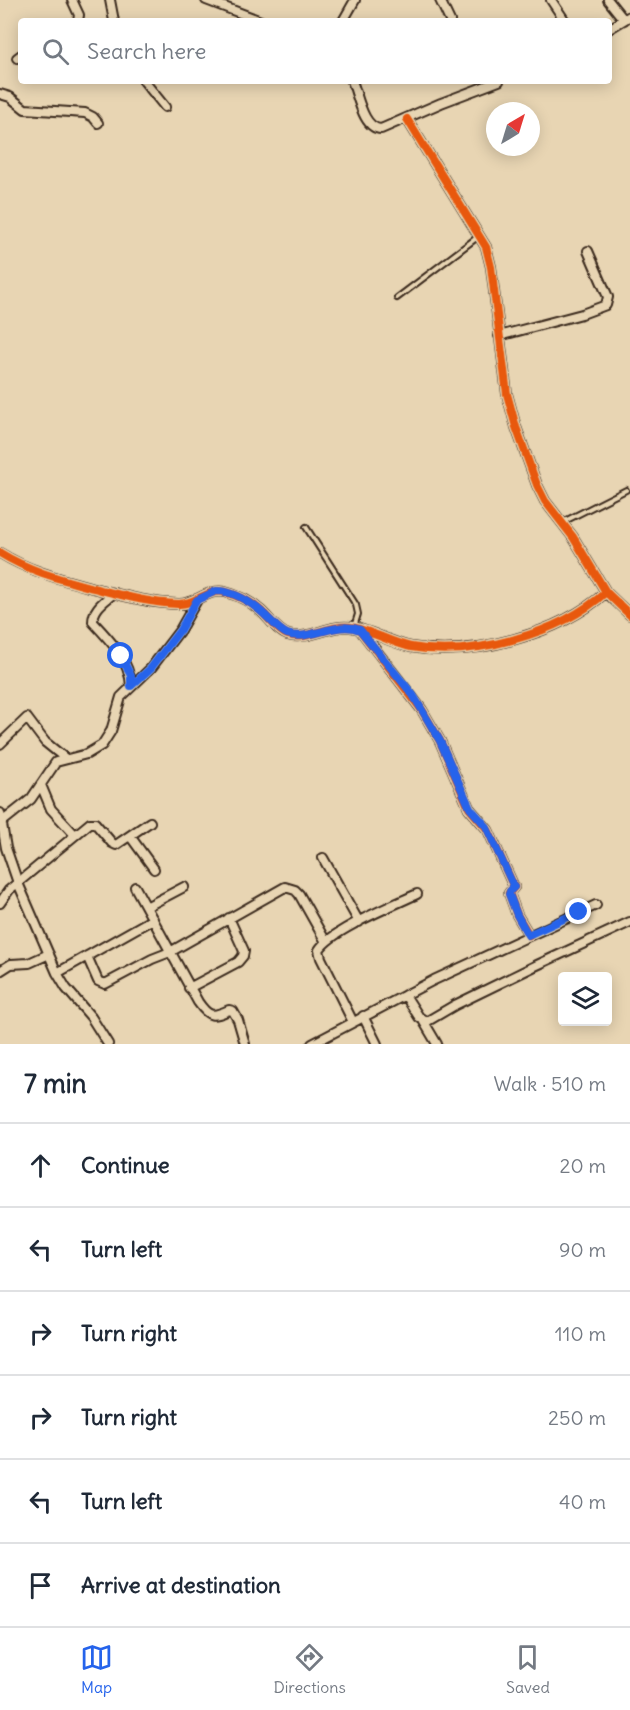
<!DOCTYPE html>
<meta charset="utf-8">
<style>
body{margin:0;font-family:Delius,sans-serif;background:#f2f2f3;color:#1f2937}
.controls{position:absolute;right:18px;bottom:18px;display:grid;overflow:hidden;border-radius:6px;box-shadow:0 3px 15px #0003}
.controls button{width:54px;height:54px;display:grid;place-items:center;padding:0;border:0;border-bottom:2px solid #e0e1e3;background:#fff;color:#1f2937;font:30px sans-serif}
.compass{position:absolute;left:486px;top:102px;width:54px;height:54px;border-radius:50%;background:#fff;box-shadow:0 3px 15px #0003;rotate:38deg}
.stop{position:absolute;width:18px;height:18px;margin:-14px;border:4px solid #2563eb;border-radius:50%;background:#fff}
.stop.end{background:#2563eb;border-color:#fff;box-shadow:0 2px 6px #0008}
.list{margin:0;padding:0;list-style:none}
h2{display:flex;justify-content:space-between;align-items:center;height:78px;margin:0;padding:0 24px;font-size:26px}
h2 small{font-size:20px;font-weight:400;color:#747a83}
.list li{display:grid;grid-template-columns:39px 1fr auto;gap:18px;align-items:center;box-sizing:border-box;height:84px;padding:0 24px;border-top:2px solid #e0e1e3}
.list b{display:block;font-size:22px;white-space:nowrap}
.list em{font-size:20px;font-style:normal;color:#747a83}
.icon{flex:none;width:33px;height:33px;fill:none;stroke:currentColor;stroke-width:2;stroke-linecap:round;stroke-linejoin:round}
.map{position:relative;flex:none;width:630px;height:1044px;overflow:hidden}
.search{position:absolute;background:#fff;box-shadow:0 3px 15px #0003;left:18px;right:18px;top:18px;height:66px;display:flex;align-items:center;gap:15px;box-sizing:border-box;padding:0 21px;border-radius:6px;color:#747a83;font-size:22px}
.sheet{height:582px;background:#fff}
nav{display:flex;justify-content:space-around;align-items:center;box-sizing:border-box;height:84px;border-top:2px solid #e0e1e3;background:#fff;font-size:16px;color:#747a83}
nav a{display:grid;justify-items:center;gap:3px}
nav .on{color:#2563eb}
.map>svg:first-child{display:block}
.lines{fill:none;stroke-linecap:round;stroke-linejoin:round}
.lane-casing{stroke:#3b2a1e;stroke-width:8}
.street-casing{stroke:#3b2a1e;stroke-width:12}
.lane{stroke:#e8d5b3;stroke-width:4}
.street{stroke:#e8d5b3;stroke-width:8}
.cycleway-casing{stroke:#e8d5b3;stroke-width:11}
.cycleway{stroke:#e8590c;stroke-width:8}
.route{stroke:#2563eb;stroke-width:8}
</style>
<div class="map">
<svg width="630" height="1044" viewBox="0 0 630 1044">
<rect width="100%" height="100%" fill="#e8d5b3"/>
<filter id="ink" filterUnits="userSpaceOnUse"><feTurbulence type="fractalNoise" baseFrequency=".0167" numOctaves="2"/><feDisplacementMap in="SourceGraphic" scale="12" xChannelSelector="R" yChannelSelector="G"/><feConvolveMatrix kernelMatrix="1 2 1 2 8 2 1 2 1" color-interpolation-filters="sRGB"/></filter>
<g filter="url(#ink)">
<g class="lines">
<defs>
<path id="lane" d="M397,298L479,236
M563,522L626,490
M306,527L356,605L358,614L354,627"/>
<path id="street" d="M72,0L79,15L78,21
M110,0L114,21
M206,0L261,21
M440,0L450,21
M551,0L565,21
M608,0L624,20
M343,21L355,0
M609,29L630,16
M17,58L21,55
M144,81L165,107
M352,81C358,95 363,129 381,129L441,103L499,81
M0,94L10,97L25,109L85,113L93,117L98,123
M407,119L486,247L491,267L507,394L516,427L537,485L545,501L573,537L606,592L630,615
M499,336L582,314L606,305L608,297L588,251
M0,553C29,571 60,579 93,588C121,595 149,603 178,604C195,605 208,588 225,592C237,595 251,602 261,611C269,618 277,631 288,635C308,641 330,624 350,627C368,629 391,643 411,647C472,658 560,634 606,592
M114,593C104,602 93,608 93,622C110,640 130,661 131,686
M361,631L422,710L440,741L469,808L488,830L514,887L509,893L517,915L529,935
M0,744L27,718L45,742L66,759
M41,785L51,809L75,835
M0,813L6,848L18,883L57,973L66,988L91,1017L108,1044
M2,822L31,799L56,762L87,754L102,745L111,731L121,697L151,668L180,630L197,600
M130,836L154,869
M323,858L359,922
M135,887L198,1002C209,1018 213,1017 229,1010L233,1011L238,1020L245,1044
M0,903L9,890L90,823H95L112,843L116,845L150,822
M146,907L184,887
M87,956L98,981L105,984L152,959L170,952L285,887L295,890L299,894L326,942
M0,971L11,964L29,963L49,954
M57,973L153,919
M189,988L238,962L243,956L244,951L229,918
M405,995L419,1017L426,1022L455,1005L535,966L630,922
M363,1016L377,1044
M353,1022L321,958L319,950C331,930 394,905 417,894
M424,1022L437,1044
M312,1044L434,980L596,905"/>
</defs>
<use href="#lane" class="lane-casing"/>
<use href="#street" class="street-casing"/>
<use href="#lane" class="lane"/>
<use href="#street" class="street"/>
<defs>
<path id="cycleway" d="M407,119L486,247L491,267L507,394L516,427L537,485L545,501L573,537L606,592L630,615
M0,553C29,571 60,579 93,588C121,595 149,603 178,604C195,605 208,588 225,592C237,595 251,602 261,611C269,618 277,631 288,635C308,641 330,624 350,627C368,629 391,643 411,647C472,658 560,634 606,592
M360,630L422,710L440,741L469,808L488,830L514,887L509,893L517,915L529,935"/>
</defs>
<use href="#cycleway" class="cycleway-casing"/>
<use href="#cycleway" class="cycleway"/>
</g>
</g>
<g class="lines" filter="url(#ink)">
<path class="route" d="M121,656L131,676V686L151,668L180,630L197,600L216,591C236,591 256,606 269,619C274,624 280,631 287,634C309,642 336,620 360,630L413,695L422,710L440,741L470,808L486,826L514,887L510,891L509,894L517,915L528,935L579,912"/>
</g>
</svg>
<div class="controls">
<button><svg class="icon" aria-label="layers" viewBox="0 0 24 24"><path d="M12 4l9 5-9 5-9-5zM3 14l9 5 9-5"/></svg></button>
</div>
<svg class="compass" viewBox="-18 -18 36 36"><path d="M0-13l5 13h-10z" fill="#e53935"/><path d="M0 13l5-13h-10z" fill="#747a83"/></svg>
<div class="stop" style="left:121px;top:656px"></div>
<div class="stop end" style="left:579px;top:912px"></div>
<div class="search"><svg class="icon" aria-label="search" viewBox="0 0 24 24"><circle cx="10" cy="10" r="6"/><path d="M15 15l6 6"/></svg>Search here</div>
</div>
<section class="sheet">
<h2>7 min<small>Walk · 510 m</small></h2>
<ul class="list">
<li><svg class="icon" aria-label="ahead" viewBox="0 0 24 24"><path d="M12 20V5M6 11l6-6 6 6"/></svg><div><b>Continue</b></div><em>20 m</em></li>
<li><svg class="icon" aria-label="left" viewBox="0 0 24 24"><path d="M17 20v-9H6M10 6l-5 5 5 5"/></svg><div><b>Turn left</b></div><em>90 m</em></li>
<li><svg class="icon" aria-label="right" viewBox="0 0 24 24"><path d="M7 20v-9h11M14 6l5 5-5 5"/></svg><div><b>Turn right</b></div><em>110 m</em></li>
<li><svg class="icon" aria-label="right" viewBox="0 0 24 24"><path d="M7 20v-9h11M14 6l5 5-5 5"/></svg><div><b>Turn right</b></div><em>250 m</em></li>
<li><svg class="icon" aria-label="left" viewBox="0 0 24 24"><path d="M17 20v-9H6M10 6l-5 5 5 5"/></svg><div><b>Turn left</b></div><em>40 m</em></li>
<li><svg class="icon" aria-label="arrive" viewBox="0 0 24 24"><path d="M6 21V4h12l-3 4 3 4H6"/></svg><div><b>Arrive at destination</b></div></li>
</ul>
</section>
<nav>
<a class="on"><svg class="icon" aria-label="map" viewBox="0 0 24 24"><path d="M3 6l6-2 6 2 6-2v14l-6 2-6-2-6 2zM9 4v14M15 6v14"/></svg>Map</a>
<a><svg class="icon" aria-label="directions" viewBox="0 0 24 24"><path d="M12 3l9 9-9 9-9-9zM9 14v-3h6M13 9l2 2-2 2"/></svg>Directions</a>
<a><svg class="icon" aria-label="saved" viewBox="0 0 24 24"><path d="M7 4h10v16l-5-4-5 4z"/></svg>Saved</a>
</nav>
